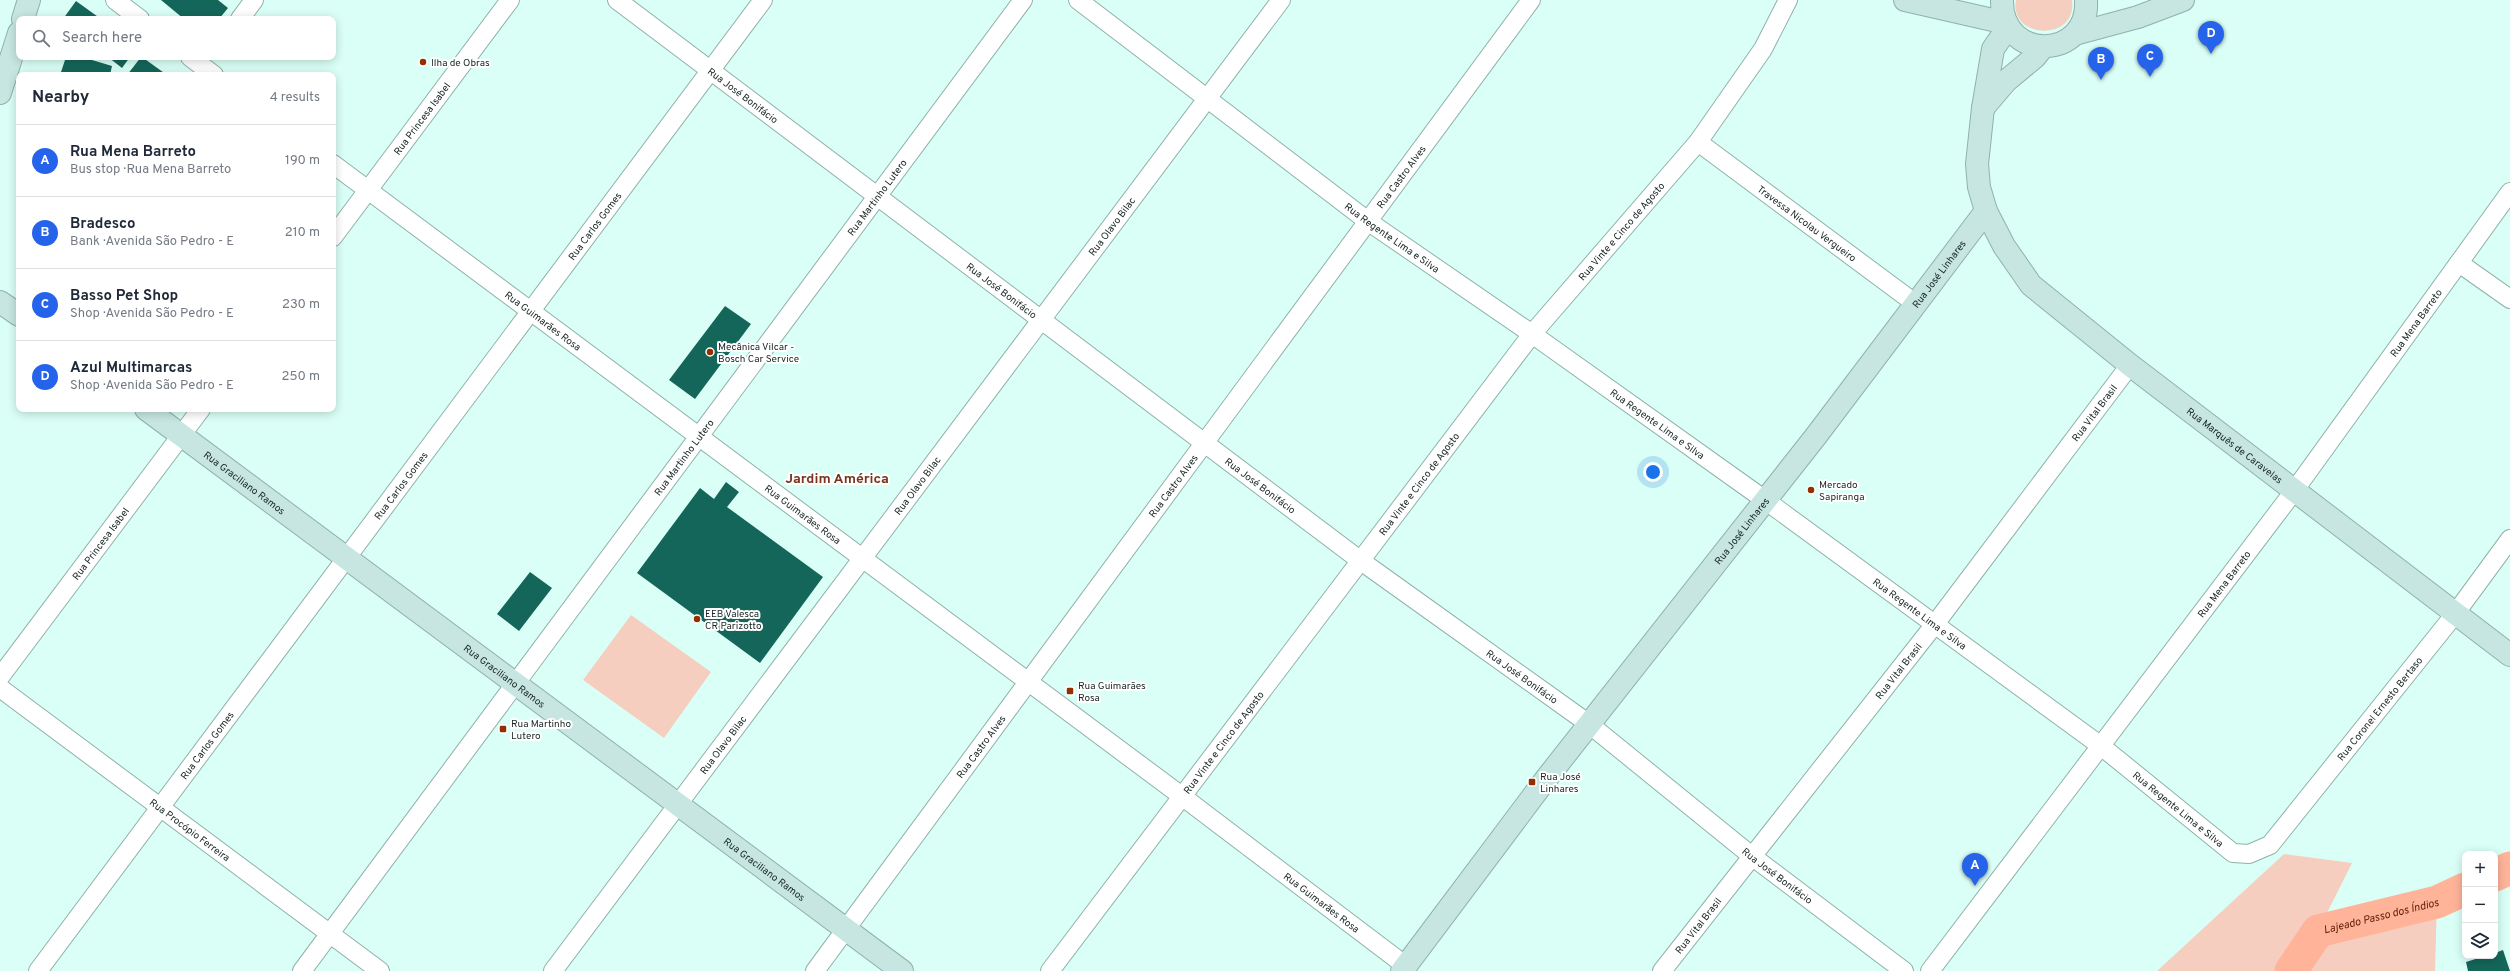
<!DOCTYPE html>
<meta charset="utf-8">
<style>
body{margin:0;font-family:Overpass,sans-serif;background:#f6f6f7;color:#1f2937}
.controls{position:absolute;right:12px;bottom:12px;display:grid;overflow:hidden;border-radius:8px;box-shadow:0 2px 10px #0003}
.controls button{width:36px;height:36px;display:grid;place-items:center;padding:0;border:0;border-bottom:1px solid #e0e1e3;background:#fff;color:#1f2937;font:20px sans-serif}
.you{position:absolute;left:1653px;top:472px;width:14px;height:14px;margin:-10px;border:3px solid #fff;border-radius:50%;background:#1a73e8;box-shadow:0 0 0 6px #1a73e833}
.badge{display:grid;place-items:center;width:26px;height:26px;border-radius:50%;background:#2563eb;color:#fff;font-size:13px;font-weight:700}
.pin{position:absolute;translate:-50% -33px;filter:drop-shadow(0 1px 2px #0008)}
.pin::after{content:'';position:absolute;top:21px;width:14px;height:12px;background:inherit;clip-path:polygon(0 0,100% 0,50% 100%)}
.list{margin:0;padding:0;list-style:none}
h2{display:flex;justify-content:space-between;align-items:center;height:52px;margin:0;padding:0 16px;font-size:17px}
h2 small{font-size:13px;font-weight:400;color:#747a83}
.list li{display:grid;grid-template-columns:26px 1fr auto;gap:12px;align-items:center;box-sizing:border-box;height:72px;padding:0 16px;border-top:1px solid #e0e1e3}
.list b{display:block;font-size:15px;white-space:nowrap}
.list p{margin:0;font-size:13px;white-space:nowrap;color:#747a83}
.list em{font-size:13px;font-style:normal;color:#747a83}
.icon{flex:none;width:22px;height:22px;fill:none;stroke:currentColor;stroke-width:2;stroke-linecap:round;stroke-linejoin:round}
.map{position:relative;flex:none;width:2510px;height:971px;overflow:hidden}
.search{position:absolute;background:#fff;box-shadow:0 2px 10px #0003;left:16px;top:16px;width:320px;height:44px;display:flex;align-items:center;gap:10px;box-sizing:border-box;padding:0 14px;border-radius:8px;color:#747a83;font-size:15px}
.panel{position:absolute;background:#fff;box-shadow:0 2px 10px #0003;left:16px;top:72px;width:320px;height:340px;border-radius:8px}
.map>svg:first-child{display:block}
.green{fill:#f6cec0}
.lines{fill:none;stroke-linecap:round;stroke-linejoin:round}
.river{stroke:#ffb399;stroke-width:33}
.building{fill:#15665a}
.street-casing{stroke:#8fb2aa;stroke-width:20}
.secondary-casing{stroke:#8fb2aa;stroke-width:24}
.street{stroke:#fff;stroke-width:18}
.secondary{stroke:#c7e6e1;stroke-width:22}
.poi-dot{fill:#942f00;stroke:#fff;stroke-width:1.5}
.labels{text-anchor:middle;stroke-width:4;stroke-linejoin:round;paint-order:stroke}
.poi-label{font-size:10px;fill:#182623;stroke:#fff;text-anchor:start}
.street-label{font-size:10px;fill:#182623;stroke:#fff}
.water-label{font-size:11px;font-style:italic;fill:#5f1e04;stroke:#fff}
.district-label{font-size:14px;font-weight:bold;fill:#78351e;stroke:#fff}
</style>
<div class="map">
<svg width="2510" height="971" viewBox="0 0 2510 971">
<rect width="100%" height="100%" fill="#dafff6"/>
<path class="green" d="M2016,0H2072C2078,43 2008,39 2016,0Z
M631,615L711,672L664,738L583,680Z
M2284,854L2352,863L2318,931L2437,902L2435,971H2157Z"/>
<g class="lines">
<g class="river">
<path d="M2495,875L2510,868"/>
<path id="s1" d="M2291,971L2318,931L2437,902L2465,889"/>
</g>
</g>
<path class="building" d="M161,0H218L228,8L219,19H184Z
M76,1L101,19H63Z
M66,57H82L112,66L110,75H60Z
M108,57H130L122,68Z
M141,57H142L167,75H127Z
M725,306L751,324L695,399L669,380Z
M726,482L739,492L727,507L823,577L760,663L637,573L700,488L714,499Z
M530,572L552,588L519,631L497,614Z
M2503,950L2510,971H2468L2466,962L2485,956H2495V953Z"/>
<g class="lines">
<defs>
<g id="street">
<path d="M115,0L140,19"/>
<path id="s2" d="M617,0L1361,561L1589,724L1753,857L1904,971"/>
<path id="s3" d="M1078,0L1369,222L1532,334L1765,500L2101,746L2233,853L2249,854L2270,845L2455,614L2510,539"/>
<path d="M240,19L254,0"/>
<path d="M190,57L214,75"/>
<path id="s4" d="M1698,142L1916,304"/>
<path id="s5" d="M333,164L1183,797L1406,966"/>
<path id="s6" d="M333,237L510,0"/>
<path d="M2459,263L2510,299"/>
<path id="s7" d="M0,677L201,409"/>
<path id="s8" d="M0,688L380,971"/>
<path id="s9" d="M38,971L763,0"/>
<path id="s10" d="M302,971L1023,0"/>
<path id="s11" d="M553,971L1281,0"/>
<path id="s12" d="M815,971L1531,0"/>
<path id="s13" d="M1050,971L1532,334L1698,142L1763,49L1788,0"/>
<path id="s14" d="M1662,971L1935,624L2130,365"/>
<path id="s15" d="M1930,971L2294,491L2510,192"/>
</g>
<g id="secondary">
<path d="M1905,0L2006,23"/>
<path d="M2002,0C2001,63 2090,60 2086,0"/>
<path d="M23,19L29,0"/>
<path id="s16" d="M2008,27L1993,49L1983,108L1977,164L1979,187L1986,211L2004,246L2031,285L2130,365L2510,655"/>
<path d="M2075,34L2138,17L2183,0"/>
<path d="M0,93L19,33"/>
<path d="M1983,108L2006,81L2035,57L2043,47"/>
<path d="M0,302L19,315"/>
<path id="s17" d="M146,409L902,971"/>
<path id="s18" d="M1402,971L1546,779L1816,436L1986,211"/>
</g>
</defs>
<use href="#street" class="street-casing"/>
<use href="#secondary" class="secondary-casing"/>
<use href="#street" class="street"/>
<use href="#secondary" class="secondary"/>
</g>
<g class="poi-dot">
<circle cx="423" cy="62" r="4"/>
<circle cx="710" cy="352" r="4"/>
<circle cx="1811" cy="490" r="4"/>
<circle cx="697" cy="619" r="4"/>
<rect x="1066" y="687" width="8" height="8" rx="2"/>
<rect x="499" y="725" width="8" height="8" rx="2"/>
<rect x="1528" y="778" width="8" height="8" rx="2"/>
</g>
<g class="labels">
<g class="poi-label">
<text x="431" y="66">Ilha de Obras</text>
<text x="718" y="350">Mecânica Vilcar -<tspan x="718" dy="12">Bosch Car Service</tspan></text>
<text x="1819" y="488">Mercado<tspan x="1819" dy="12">Sapiranga</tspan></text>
<text x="705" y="617">EEB Valesca<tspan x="705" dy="12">CR Parizotto</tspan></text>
<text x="1078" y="689">Rua Guimarães<tspan x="1078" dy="12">Rosa</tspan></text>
<text x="511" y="727">Rua Martinho<tspan x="511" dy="12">Lutero</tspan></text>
<text x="1540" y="780">Rua José<tspan x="1540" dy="12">Linhares</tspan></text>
</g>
<g class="street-label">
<text dy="4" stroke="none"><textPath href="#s2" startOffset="158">Rua José Bonifácio</textPath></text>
<text dy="4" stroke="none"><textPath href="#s6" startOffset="148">Rua Princesa Isabel</textPath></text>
<text dy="4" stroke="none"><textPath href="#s12" startOffset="987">Rua Castro Alves</textPath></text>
<text dy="4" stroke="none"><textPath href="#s10" startOffset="964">Rua Martinho Lutero</textPath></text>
<text dy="4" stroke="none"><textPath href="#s4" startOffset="136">Travessa Nicolau Vergueiro</textPath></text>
<text dy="4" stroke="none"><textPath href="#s9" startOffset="930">Rua Carlos Gomes</textPath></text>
<text dy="4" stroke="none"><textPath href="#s11" startOffset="931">Rua Olavo Bilac</textPath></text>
<text dy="4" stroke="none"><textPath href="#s13" startOffset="935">Rua Vinte e Cinco de Agosto</textPath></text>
<text dy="4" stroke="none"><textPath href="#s3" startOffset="394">Rua Regente Lima e Silva</textPath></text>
<text dy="4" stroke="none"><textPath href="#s18" startOffset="880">Rua José Linhares</textPath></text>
<text dy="4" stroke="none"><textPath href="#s2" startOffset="482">Rua José Bonifácio</textPath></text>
<text dy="4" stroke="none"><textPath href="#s5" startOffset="262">Rua Guimarães Rosa</textPath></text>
<text dy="4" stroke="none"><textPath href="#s15" startOffset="810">Rua Mena Barreto</textPath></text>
<text dy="4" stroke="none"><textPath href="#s14" startOffset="706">Rua Vital Brasil</textPath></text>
<text dy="4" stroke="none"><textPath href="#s3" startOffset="718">Rua Regente Lima e Silva</textPath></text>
<text dy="4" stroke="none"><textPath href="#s16" startOffset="537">Rua Marquês de Caravelas</textPath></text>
<text dy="4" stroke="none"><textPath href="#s10" startOffset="640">Rua Martinho Lutero</textPath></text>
<text dy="4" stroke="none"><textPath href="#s17" startOffset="123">Rua Graciliano Ramos</textPath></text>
<text dy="4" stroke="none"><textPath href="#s13" startOffset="611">Rua Vinte e Cinco de Agosto</textPath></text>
<text dy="4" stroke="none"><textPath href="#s9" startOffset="606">Rua Carlos Gomes</textPath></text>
<text dy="4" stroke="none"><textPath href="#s11" startOffset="607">Rua Olavo Bilac</textPath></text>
<text dy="4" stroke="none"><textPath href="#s12" startOffset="603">Rua Castro Alves</textPath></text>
<text dy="4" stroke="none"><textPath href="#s2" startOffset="806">Rua José Bonifácio</textPath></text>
<text dy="4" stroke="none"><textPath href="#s5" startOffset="586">Rua Guimarães Rosa</textPath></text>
<text dy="4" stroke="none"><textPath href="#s18" startOffset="556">Rua José Linhares</textPath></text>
<text dy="4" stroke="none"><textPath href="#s7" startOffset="167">Rua Princesa Isabel</textPath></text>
<text dy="4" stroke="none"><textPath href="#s15" startOffset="486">Rua Mena Barreto</textPath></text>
<text dy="4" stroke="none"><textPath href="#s3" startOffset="1042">Rua Regente Lima e Silva</textPath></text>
<text dy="4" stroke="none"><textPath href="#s14" startOffset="382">Rua Vital Brasil</textPath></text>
<text dy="4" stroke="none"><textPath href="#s17" startOffset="447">Rua Graciliano Ramos</textPath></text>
<text dy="4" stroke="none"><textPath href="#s2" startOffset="1130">Rua José Bonifácio</textPath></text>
<text dy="4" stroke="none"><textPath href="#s3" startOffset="1650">Rua Coronel Ernesto Bertaso</textPath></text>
<text dy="4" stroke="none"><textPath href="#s13" startOffset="287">Rua Vinte e Cinco de Agosto</textPath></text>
<text dy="4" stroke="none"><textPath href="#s9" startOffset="282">Rua Carlos Gomes</textPath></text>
<text dy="4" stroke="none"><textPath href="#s11" startOffset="283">Rua Olavo Bilac</textPath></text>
<text dy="4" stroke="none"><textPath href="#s12" startOffset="279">Rua Castro Alves</textPath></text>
<text dy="4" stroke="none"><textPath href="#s3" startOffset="1366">Rua Regente Lima e Silva</textPath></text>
<text dy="4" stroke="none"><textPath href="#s8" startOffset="237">Rua Procópio Ferreira</textPath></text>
<text dy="4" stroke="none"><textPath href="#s17" startOffset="771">Rua Graciliano Ramos</textPath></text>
<text dy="4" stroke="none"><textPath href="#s2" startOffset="1454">Rua José Bonifácio</textPath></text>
<text dy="4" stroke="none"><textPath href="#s5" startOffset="1234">Rua Guimarães Rosa</textPath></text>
<text dy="4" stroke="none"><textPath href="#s14" startOffset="58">Rua Vital Brasil</textPath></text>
</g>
<g class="water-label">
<text dy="4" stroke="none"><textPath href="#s1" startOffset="113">Lajeado Passo dos Índios</textPath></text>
</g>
<g class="district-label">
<text x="837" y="483">Jardim América</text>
</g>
</g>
</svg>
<div class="controls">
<button>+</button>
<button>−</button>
<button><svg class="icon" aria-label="layers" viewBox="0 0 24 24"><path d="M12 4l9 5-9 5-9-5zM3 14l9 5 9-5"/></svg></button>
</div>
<div class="you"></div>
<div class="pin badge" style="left:1975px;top:886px">A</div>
<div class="pin badge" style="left:2101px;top:80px">B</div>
<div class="pin badge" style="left:2150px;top:77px">C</div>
<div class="pin badge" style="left:2211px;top:54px">D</div>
<div class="search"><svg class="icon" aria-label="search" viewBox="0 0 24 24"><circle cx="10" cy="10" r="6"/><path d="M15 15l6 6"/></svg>Search here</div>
<section class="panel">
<h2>Nearby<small>4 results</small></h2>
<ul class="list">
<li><span class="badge">A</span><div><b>Rua Mena Barreto</b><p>Bus stop · Rua Mena Barreto</p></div><em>190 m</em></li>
<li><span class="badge">B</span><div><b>Bradesco</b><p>Bank · Avenida São Pedro - E</p></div><em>210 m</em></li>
<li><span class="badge">C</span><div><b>Basso Pet Shop</b><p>Shop · Avenida São Pedro - E</p></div><em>230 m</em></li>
<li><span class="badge">D</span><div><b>Azul Multimarcas</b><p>Shop · Avenida São Pedro - E</p></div><em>250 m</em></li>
</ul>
</section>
</div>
